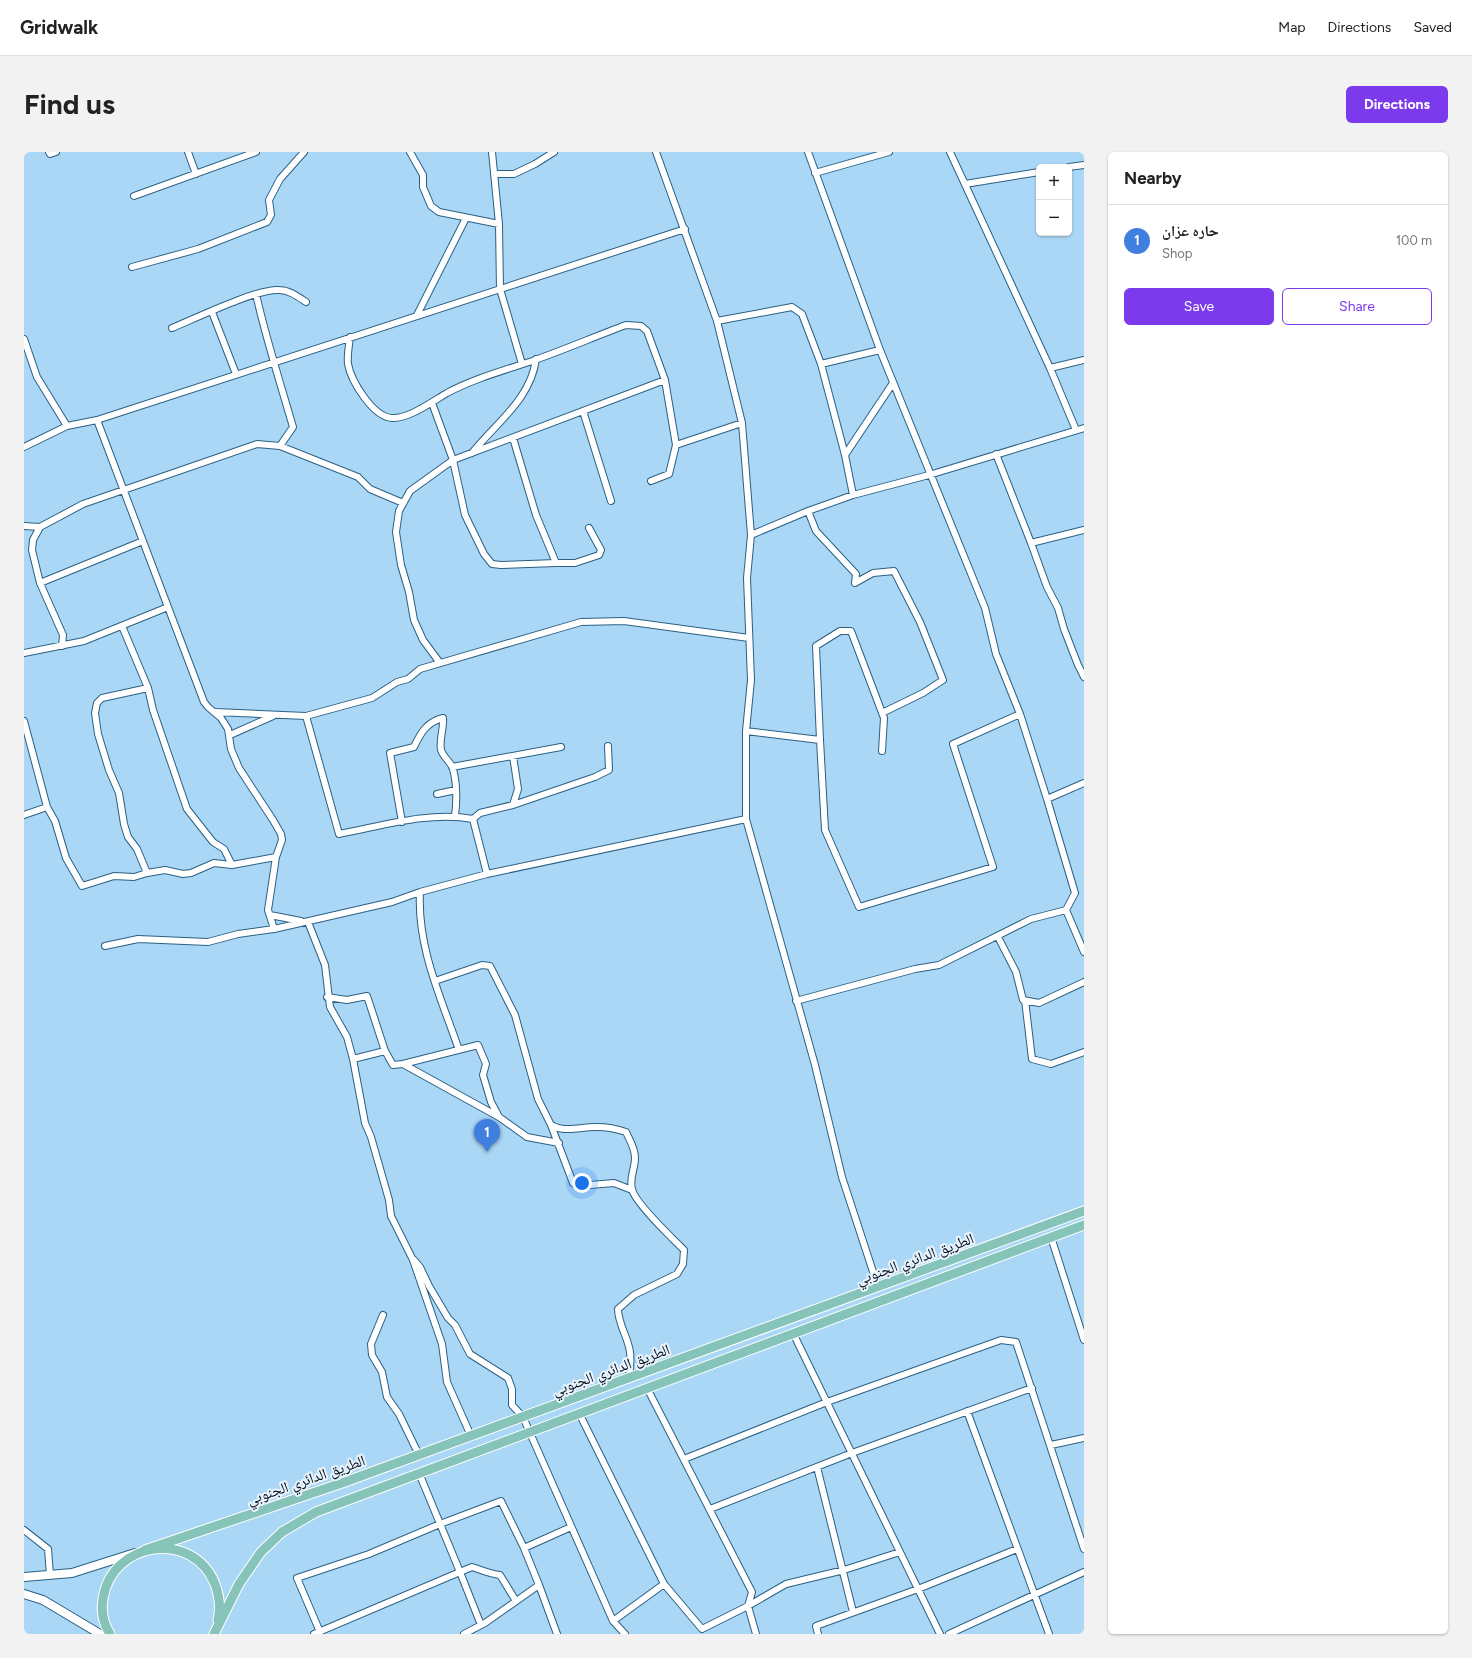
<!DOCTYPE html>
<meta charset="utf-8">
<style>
body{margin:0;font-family:Figtree,"Noto Naskh Arabic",sans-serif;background:#f2f2f2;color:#222}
.controls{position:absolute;right:12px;top:12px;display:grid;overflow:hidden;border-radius:6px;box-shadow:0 1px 3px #0004}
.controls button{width:36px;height:36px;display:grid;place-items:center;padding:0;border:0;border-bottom:1px solid #e0e0e0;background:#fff;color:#222;font:20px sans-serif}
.you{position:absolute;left:558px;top:1031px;width:14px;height:14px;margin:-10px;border:3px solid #fff;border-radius:50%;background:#1a73e8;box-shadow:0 0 0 6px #1a73e833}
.badge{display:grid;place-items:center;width:26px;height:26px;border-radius:50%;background:#7c3aed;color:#fff;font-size:13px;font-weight:700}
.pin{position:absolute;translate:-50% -33px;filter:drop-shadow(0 1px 2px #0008)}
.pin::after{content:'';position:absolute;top:21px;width:14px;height:12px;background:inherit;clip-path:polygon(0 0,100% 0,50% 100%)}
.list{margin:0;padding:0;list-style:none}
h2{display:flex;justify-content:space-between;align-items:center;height:52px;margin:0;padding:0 16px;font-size:17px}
h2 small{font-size:13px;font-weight:400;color:#767676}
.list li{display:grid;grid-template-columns:26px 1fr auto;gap:12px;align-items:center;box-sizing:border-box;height:72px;padding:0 16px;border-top:1px solid #e0e0e0}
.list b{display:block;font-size:15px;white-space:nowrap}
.list p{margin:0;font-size:13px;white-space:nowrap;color:#767676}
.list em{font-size:13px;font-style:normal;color:#767676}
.actions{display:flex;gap:8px;padding:12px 16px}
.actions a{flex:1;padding:9px 0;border:1px solid #7c3aed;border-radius:6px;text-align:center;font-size:14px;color:#7c3aed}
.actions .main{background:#7c3aed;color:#fff}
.map{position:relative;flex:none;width:1060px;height:1482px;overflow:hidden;border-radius:6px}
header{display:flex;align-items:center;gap:24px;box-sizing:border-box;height:56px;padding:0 20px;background:#fff;border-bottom:1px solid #e0e0e0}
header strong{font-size:19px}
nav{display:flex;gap:22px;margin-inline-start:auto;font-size:14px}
.intro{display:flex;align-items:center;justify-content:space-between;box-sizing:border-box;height:96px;padding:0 24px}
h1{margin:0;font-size:28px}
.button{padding:10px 18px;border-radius:6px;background:#7c3aed;color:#fff;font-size:14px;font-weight:700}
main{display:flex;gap:24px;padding:0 24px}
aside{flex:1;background:#fff;border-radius:6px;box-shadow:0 1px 3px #0004}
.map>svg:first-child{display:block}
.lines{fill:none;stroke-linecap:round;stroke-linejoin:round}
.street-casing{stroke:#2a6083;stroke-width:8}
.secondary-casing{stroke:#2a6083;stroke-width:10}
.primary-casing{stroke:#fff;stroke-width:11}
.street{stroke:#fff;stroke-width:6}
.secondary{stroke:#fff;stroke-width:8}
.primary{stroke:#86c3b9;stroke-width:9}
.labels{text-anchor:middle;stroke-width:4;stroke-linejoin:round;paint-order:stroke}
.street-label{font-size:15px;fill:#000d1b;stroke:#e8f3fc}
</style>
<header>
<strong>Gridwalk</strong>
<nav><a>Map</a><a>Directions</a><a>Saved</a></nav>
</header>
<div class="intro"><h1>Find us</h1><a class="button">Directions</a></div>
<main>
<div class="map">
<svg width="1060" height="1482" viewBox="0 0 1060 1482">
<rect width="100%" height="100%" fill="#abd7f7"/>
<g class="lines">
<defs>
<path id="street" d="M25,0L26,2L32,0
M164,0L172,22
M386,0L399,23V35L407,54L415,60L475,72L468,0
M632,0L693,169L718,271L727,383L723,426L727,528L722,579V667L791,913L818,1025L854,1135
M784,0L856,198L961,456L972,502L996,562L1023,647L1060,631
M926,0L1026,216L1052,278
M1045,15L1060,13
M791,21L865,0
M470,22H490L511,12L530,0
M941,32L1015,20
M110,44L232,0
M475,72L476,137L498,212
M108,115L174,97L243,70L247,63L245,48L256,27L280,0
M232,142C242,187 256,230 269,275L256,294
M188,160L212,222
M393,163L442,66
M693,169L768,155L778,162L797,212L856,198
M148,176C170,167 234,136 255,138C265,138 273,144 282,150
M326,185C325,193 323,204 324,212C327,229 349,265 368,266C385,267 409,249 423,241C451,226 482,218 511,208C542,197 572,184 602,173L617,174L623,179L641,228L652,293
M0,187L13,225L43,274L73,268L661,77
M797,212L821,303L829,343
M1026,216L1060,208
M408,251L429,308L441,363L460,402L468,412L477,413L532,411
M559,259L587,349
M73,268L180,550L184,555L197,566L204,577L207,597L215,616L249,668L257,682L258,688L252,705L244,758L250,777
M489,286L512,363L532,411H551L575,403L577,398L565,376
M0,295L43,274
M448,301C472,271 507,247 512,207
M972,302L1007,391
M821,303L869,231
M627,329L645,322L652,293L718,271
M784,359L792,379L832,422L831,431L849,421L870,419L896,470L919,528L899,541L858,561
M0,374L16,375L59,352L233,292L256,294L334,325L346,337L379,351
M16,375L9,388L8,398L16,431L39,483L38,494
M1060,378L1007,391L1023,435L1034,456L1040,477L1054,513L1060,525
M727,383L784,359L829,343L905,323L1060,276
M16,431L119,389
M98,474L124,536L129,558L163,657L189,690L200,697L208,713
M0,501L60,489L144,455
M416,511L399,488L390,468L385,440L377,413L372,380L375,359L386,339L429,308L641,228
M191,560L282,564L348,546L373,530L384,527L396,517L557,470L600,469L725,486
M282,564L315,682C358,674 405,659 449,667L463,722
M0,569L23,655L31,669L42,706L58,734L90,724L110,725L123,721L141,718L159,722L167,721L190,711L208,713L252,705
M722,579L796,588L792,494L816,479H827L860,566L858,599
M206,583L249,564
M796,588L801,678L835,755L969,715L929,592L996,562
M428,615L537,595
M413,642L432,638
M489,653L571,625L585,618L584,594
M0,663L23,655
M449,667L456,661L489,653L494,637L489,604
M378,670L366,601L390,595C397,580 403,570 419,566C420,577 415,587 417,598C419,605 427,610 429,617C433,632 433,648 431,664
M123,721L113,697L104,685L100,672L95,641L85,618L74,582L71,561L73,551L78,546L124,536
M396,740C393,795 417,846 435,898
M1042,758L1060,800
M246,763L277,769
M284,770L301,813L306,855L323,885L329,907L341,971L347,985L365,1048L367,1064L389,1108L418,1192L423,1230L447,1284
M974,785L992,820L999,848L1015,851L1060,830
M81,794L114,787L184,790L214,782L250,777L368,750L396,740L463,722L722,667
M411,829L458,813L466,814L491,863L514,947L527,973C538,979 546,977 558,976C572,974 588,975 602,980C606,989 611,996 611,1006C611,1017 605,1026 608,1037C610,1050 649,1087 660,1098L659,1112L653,1122L610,1143L594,1157C594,1172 604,1185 606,1200C607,1208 606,1218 605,1226
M303,845L323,848L343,844L361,899L369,913L379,912L454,893L462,912L459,923L467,950L475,965L503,985L535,991
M1001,848L1008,907L1027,912L1060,900
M772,849L891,817L915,813L1007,767L1042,758L1051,741L1023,647
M329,907L361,899
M379,912L475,965
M527,973L549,1031L554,1034L590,1031L608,1038
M1027,1085L1060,1188
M390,1108L396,1115L405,1134L424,1166L431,1173L446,1202L484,1226L488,1237V1253L499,1265L589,1469L601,1482
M359,1163L347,1192L348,1203L358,1220L363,1245L375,1262L395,1303
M769,1181L916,1482
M623,1236L728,1440L724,1454L732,1482
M943,1259L1025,1482
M555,1261L640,1432L678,1477L724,1454L762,1432L820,1418L876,1400
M1027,1293L1060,1286
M660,1307L803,1250L977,1188L992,1190L1060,1397
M793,1315L829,1460
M686,1357L828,1301L1008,1236
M0,1378L24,1397L26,1423
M515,1433L533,1482
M589,1469L640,1432
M457,1473L436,1420L448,1415C458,1418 465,1422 476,1423L492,1449
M296,1480L273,1426L345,1402L416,1372L477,1349L500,1396L547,1375
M290,1482L436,1420L395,1321
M440,1482L461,1471L515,1433L500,1396
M794,1482L792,1474L894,1437L993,1397
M925,1482L1060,1420"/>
<path id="secondary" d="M0,1425L48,1421L111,1401
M0,1442L19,1448L76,1482"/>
<path id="primary" d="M121,1398L318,1331L1060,1059
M86,1482C79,1471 77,1459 79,1447C87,1389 169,1377 191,1432C195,1443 197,1456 194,1468
M190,1482L215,1432L237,1400L258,1380L292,1360L1060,1073"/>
</defs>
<use href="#street" class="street-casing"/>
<use href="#secondary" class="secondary-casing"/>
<use href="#primary" class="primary-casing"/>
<use href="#street" class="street"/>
<use href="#secondary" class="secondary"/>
<use href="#primary" class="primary"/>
</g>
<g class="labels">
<g class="street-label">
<text transform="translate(891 1107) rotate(-20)" y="5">الطريق الدائري الجنوبي</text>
<text transform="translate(587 1218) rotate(-20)" y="5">الطريق الدائري الجنوبي</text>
<text transform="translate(282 1328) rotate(-19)" y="5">الطريق الدائري الجنوبي</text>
</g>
</g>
</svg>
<div class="controls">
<button>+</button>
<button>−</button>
</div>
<div class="you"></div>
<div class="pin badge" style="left:463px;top:1000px;background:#3f7fe0">1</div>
</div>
<aside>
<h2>Nearby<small></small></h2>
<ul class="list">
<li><span class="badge" style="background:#3f7fe0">1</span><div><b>حاره عزان</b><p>Shop</p></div><em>100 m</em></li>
</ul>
<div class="actions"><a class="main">Save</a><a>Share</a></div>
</aside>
</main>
